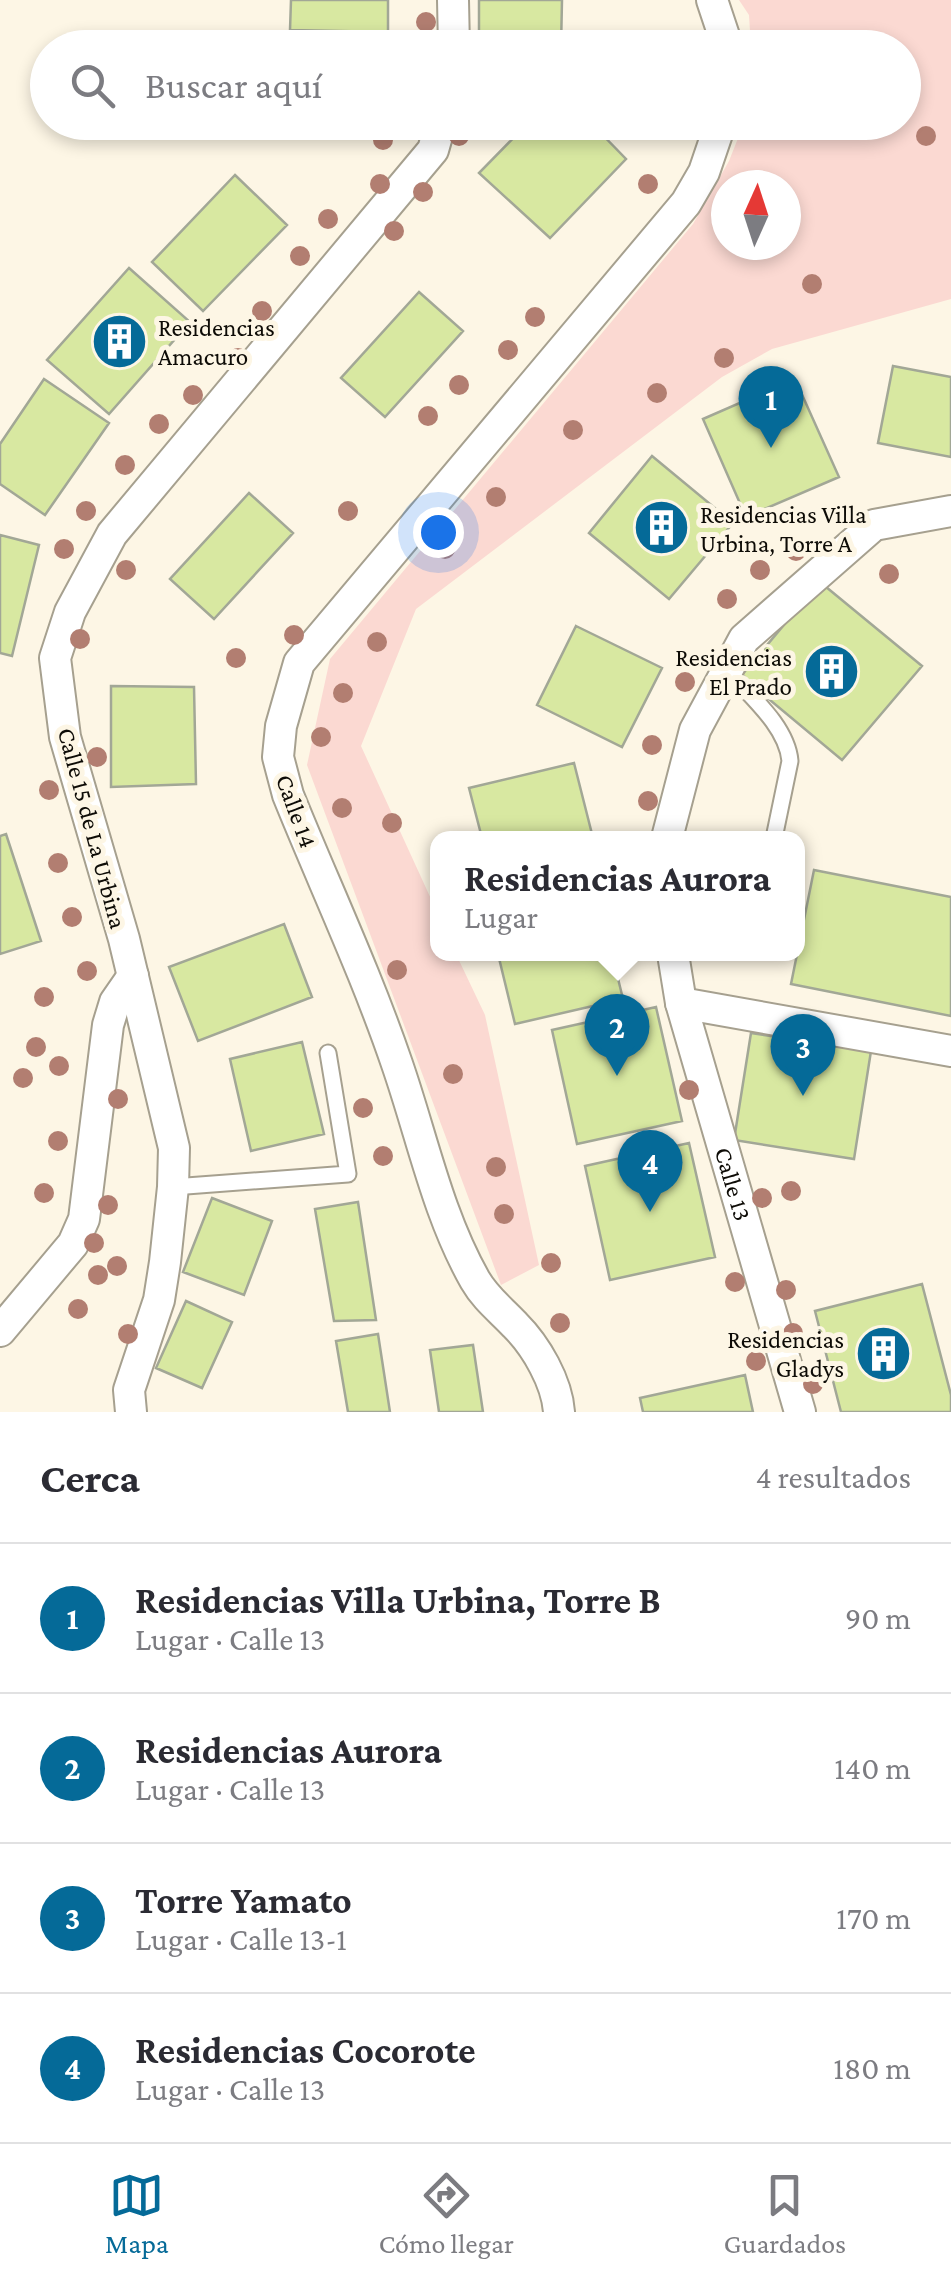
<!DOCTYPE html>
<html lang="es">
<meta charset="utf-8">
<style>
body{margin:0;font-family:"Crimson Pro",serif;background:#f7f7f7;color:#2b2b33}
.compass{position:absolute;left:711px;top:170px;width:90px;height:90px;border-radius:50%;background:#fff;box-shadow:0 5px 15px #0003;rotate:3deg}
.you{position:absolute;left:438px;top:532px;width:35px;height:35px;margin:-25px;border:8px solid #fff;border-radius:50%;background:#1a73e8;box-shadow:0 0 0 15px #1a73e833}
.badge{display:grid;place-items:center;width:65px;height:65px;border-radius:50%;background:#056a98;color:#fff;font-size:32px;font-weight:700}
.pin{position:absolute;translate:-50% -82px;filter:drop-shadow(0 2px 5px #0008)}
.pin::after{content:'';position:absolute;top:52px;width:35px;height:30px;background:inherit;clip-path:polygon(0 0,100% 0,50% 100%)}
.popup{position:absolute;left:430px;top:831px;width:375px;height:130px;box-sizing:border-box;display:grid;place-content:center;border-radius:20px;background:#fff;filter:drop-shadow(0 2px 8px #0005);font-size:32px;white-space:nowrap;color:#7c7c81}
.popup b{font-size:38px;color:#2b2b33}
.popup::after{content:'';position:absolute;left:50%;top:100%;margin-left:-20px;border:20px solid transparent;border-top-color:#fff}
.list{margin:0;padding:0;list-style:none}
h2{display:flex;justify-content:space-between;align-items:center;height:130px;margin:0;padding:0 40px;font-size:42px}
h2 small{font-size:32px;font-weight:400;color:#7c7c81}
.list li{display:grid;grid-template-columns:65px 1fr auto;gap:30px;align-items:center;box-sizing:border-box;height:150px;padding:0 40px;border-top:2px solid #e1e1e2}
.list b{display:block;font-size:38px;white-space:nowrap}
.list p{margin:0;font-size:32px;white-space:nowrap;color:#7c7c81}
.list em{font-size:32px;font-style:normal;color:#7c7c81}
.icon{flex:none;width:55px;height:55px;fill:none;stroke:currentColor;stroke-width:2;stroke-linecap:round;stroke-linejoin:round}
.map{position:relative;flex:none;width:951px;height:1412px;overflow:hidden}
.search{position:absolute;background:#fff;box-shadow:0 5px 15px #0003;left:30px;right:30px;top:30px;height:110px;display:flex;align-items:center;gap:25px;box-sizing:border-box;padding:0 35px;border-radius:55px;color:#7c7c81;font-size:38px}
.sheet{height:730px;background:#fff}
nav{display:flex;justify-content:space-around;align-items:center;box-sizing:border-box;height:140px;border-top:2px solid #e1e1e2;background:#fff;font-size:28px;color:#7c7c81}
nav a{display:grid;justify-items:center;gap:5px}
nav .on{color:#056a98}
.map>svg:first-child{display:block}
.green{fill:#fbd9d2;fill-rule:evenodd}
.building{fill:#d8e8a1;stroke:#a2a796;stroke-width:2.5}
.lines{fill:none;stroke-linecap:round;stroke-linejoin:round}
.lane-casing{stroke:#a6a08f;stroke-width:19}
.street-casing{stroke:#a6a08f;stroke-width:34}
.lane{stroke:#fff;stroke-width:15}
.street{stroke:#fff;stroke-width:30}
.tree{fill:#b27e71}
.labels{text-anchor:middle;stroke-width:10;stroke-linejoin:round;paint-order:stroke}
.poi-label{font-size:25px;fill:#0d0b06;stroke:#fdf6e5;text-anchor:start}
.street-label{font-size:25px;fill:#0d0b06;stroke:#fdf6e5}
</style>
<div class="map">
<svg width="951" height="1412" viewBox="0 0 951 1412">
<rect width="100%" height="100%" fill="#fdf6e5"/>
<path class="green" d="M739,0H951V299L772,349L722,377L416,609L361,746L437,912V954H456L485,1015L539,1265L501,1285L307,765L330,659L693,224L729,161L744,123L904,122V48L751,47L749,15ZM726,185H786V245H726Z"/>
<path class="building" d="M291,0H388V32L290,30Z
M479,0H562L561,48H479Z
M529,122H590L626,159L550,238L479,173Z
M235,175L287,225L203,311L152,262Z
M129,268L190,322L109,414L47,360Z
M419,292L463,331L385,417L341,378Z
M893,366L951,377V457L878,443Z
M44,379L109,423L45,515L0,484V444Z
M795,379L839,477L746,517L703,419Z
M652,456L733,523L669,599L589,533Z
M249,493L293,533L214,619L170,579Z
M0,535L39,545L12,656L0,653Z
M820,582L922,666L842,760L741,676Z
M576,626L662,668L622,747L537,705Z
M111,686L194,687L196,784L111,787Z
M574,763L593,838H482L469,788Z
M6,834L41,941L0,954V836Z
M814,870L951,897V1016L791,984Z
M284,924L312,997L198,1041L169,967Z
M498,954H612L623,999L515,1024Z
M656,1007L682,1121L577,1144L552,1030Z
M751,1033L871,1051L854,1159L734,1140Z
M302,1042L324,1134L251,1151L230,1059Z
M689,1143L715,1257L610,1280L585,1166Z
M212,1198L272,1221L244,1295L183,1272Z
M358,1202L376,1320L334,1321L315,1209Z
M922,1284L951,1395V1412H841L815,1311Z
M186,1301L232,1322L202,1388L156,1368Z
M378,1334L390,1412H348L336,1341Z
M473,1345L483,1412H439L430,1350Z
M745,1375L753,1412H643L640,1398Z"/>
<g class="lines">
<defs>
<path id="lane" d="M727,670C749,695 787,726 790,761L774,838
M173,1187L348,1174L328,1053"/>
<g id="street">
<path d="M453,0L454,48"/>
<path d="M712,0L728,48"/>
<path d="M667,838L695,730L744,639L874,525L951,511"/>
<path id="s1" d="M673,954L681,1003L800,1412"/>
<path d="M681,1003L951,1051"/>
<path d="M0,1331L73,1244L84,1219L108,1025L115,1002L133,976"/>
<path d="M131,1412L129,1390L159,1300L165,1262L173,1187L174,1148L124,939L65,737L55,658L70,612L112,534L433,150L441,122"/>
<path d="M559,1412C557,1382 536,1346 515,1325C500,1309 486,1299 475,1280C437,1213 422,1136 397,1064C366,973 324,884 288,795L278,757L281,726L299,663L686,203L704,172L721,122"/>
</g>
</defs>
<use href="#lane" class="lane-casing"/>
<use href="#street" class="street-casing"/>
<use href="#lane" class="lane"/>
<use href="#street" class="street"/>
</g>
<g class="tree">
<circle cx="426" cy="22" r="10"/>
<circle cx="459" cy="136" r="10"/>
<circle cx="926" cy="136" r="10"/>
<circle cx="383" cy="140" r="10"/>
<circle cx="380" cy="184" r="10"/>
<circle cx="648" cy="184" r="10"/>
<circle cx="423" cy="192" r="10"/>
<circle cx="328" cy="219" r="10"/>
<circle cx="394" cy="231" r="10"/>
<circle cx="300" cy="256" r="10"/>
<circle cx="812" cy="284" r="10"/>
<circle cx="262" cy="311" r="10"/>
<circle cx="535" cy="317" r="10"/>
<circle cx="508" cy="350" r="10"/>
<circle cx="238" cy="358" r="10"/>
<circle cx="724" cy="358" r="10"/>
<circle cx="459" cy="385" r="10"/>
<circle cx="657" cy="393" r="10"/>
<circle cx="193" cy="395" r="10"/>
<circle cx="428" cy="416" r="10"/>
<circle cx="159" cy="424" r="10"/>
<circle cx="573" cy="430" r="10"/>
<circle cx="125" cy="465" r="10"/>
<circle cx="496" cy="497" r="10"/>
<circle cx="86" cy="511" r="10"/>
<circle cx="348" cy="511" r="10"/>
<circle cx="64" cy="549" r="10"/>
<circle cx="445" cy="549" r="10"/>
<circle cx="796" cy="551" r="10"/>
<circle cx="126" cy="570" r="10"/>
<circle cx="760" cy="570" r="10"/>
<circle cx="889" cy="574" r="10"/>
<circle cx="727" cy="599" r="10"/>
<circle cx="294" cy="635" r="10"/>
<circle cx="80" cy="639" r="10"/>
<circle cx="377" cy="642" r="10"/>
<circle cx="236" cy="658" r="10"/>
<circle cx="685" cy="682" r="10"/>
<circle cx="343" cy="693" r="10"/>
<circle cx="321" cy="737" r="10"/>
<circle cx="652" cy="745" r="10"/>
<circle cx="97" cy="757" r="10"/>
<circle cx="49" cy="790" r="10"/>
<circle cx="648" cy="801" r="10"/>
<circle cx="342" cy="808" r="10"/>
<circle cx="392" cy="823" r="10"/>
<circle cx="58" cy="863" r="10"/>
<circle cx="72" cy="917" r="10"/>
<circle cx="397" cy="970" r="10"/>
<circle cx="87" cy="971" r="10"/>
<circle cx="44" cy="997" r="10"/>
<circle cx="36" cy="1047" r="10"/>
<circle cx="59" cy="1066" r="10"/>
<circle cx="453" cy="1074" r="10"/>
<circle cx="23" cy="1078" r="10"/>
<circle cx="689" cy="1090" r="10"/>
<circle cx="118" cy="1099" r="10"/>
<circle cx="363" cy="1108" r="10"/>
<circle cx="58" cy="1141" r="10"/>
<circle cx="383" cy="1156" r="10"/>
<circle cx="496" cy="1167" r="10"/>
<circle cx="791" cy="1191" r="10"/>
<circle cx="44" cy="1193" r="10"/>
<circle cx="762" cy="1198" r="10"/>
<circle cx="108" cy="1205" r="10"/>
<circle cx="504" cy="1214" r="10"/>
<circle cx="94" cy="1243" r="10"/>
<circle cx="551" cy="1263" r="10"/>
<circle cx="117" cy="1266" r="10"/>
<circle cx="98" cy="1275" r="10"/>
<circle cx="735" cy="1282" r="10"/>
<circle cx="786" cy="1290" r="10"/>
<circle cx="78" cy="1309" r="10"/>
<circle cx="560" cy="1323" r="10"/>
<circle cx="793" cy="1333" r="10"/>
<circle cx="128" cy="1334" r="10"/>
<circle cx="756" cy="1361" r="10"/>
<circle cx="813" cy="1384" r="10"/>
</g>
<defs>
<symbol id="building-disc" viewBox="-11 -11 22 22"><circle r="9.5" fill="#056a98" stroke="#fdf6e5"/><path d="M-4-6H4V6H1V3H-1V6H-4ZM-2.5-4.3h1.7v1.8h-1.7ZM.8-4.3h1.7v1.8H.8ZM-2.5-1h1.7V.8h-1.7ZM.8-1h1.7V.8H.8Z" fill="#fff"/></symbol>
</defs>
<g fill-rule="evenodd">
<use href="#building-disc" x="88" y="310" width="63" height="63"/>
<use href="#building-disc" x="630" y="496" width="63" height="63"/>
<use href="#building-disc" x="800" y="640" width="63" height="63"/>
<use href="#building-disc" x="852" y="1322" width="63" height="63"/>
</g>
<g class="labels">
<g class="poi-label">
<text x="158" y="336">Residencias<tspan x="158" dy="29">Amacuro</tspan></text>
<text x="700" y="523">Residencias Villa<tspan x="700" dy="29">Urbina, Torre A</tspan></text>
<text x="792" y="666" text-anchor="end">Residencias<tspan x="792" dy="29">El Prado</tspan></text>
<text x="844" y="1348" text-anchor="end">Residencias<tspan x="844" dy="29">Gladys</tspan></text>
</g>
<g class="street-label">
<text transform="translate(297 811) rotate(70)" y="9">Calle 14</text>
<text transform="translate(93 828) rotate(75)" y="9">Calle 15 de La Urbina</text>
<text dy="9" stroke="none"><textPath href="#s1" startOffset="238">Calle 13</textPath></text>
</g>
</g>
</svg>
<svg class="compass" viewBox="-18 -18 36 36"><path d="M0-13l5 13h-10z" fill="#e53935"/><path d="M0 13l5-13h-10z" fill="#7c7c81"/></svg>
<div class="you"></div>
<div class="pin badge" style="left:771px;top:448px">1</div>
<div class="pin badge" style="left:617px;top:1076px">2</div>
<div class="popup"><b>Residencias Aurora</b>Lugar</div>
<div class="pin badge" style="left:803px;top:1096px">3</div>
<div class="pin badge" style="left:650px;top:1212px">4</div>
<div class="search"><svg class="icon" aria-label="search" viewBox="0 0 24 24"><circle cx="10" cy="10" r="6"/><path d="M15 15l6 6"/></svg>Buscar aquí</div>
</div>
<section class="sheet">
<h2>Cerca<small>4 resultados</small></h2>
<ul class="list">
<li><span class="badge">1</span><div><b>Residencias Villa Urbina, Torre B</b><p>Lugar · Calle 13</p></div><em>90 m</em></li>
<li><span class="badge">2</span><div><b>Residencias Aurora</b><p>Lugar · Calle 13</p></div><em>140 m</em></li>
<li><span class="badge">3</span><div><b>Torre Yamato</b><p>Lugar · Calle 13-1</p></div><em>170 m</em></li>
<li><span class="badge">4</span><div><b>Residencias Cocorote</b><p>Lugar · Calle 13</p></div><em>180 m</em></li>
</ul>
</section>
<nav>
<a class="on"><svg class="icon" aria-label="map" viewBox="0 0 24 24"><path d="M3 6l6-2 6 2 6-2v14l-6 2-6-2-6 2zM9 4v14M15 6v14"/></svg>Mapa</a>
<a><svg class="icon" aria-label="directions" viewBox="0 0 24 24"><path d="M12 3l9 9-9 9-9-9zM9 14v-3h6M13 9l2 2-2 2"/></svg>Cómo llegar</a>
<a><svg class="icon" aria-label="saved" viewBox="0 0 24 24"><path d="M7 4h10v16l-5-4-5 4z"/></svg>Guardados</a>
</nav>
